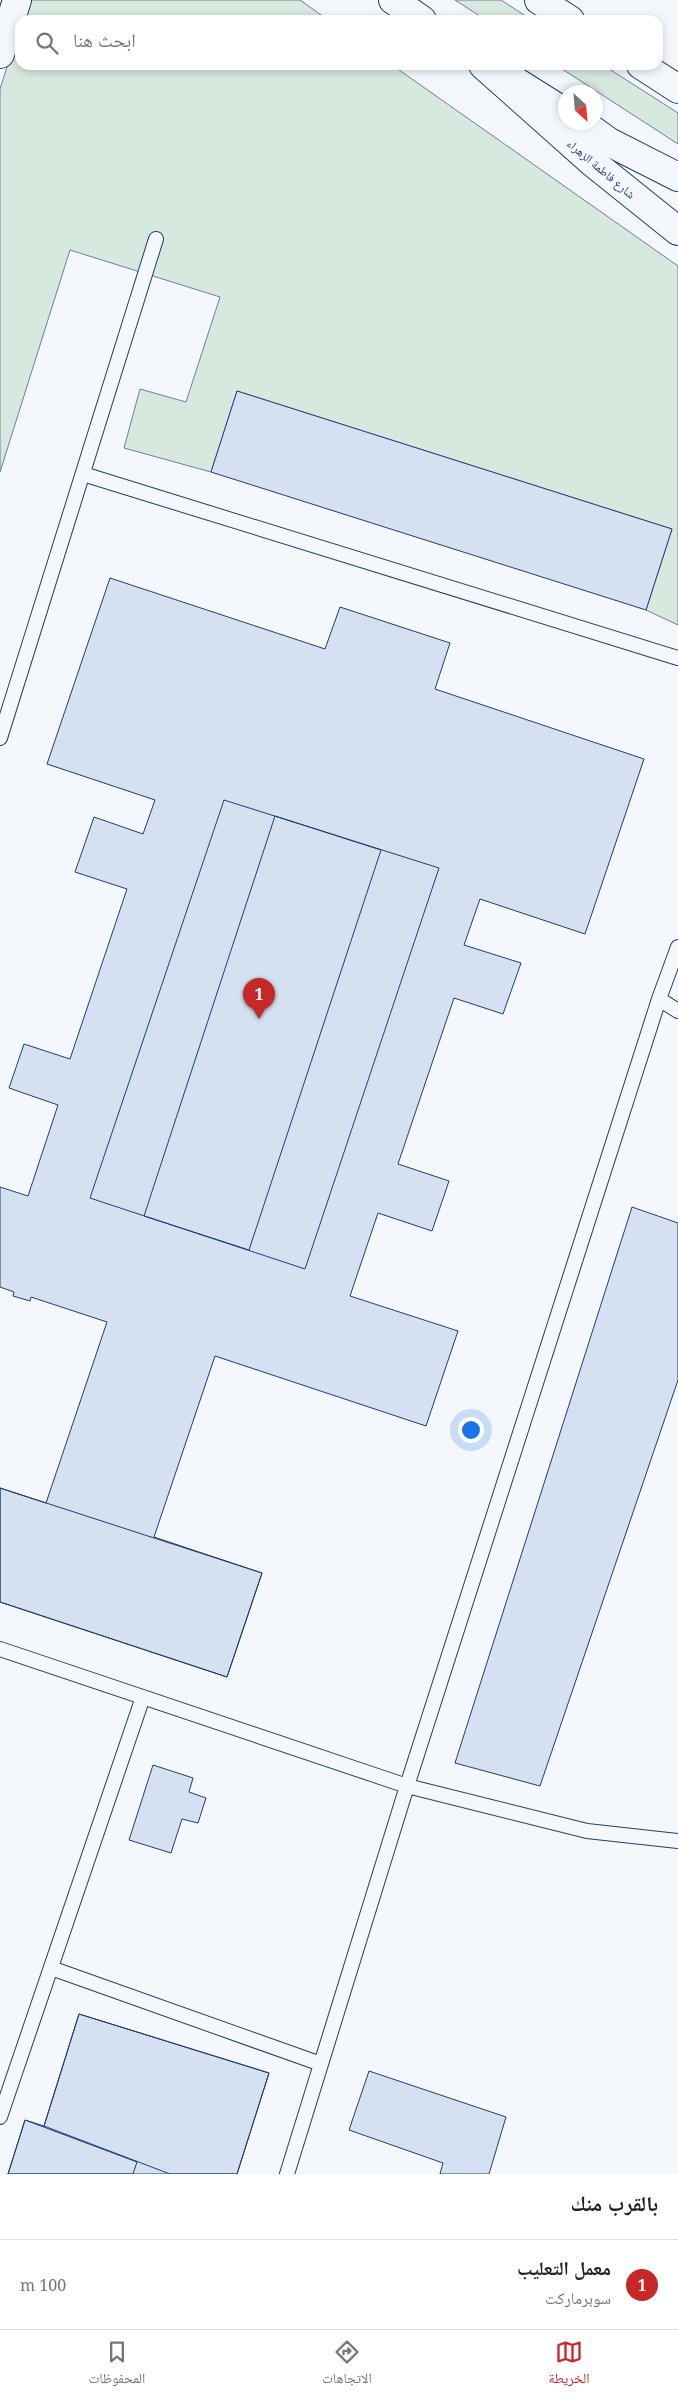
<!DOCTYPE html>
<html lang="ar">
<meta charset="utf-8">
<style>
body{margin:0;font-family:"Noto Serif","Noto Naskh Arabic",serif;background:#f6f6f6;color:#222;direction:rtl}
.compass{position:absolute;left:558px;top:85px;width:45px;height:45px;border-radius:50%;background:#fff;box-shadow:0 2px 8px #0003;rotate:154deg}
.you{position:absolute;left:470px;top:1429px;width:18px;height:18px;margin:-12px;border:4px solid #fff;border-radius:50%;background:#1a73e8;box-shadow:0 0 0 8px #1a73e833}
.badge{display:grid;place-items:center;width:32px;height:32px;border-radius:50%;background:#c62828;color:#fff;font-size:16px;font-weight:700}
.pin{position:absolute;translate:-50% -41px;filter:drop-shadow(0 1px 2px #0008)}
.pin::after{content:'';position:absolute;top:26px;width:18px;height:15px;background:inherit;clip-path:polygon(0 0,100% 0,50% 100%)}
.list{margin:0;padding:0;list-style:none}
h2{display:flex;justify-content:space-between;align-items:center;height:65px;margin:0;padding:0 20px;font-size:21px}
h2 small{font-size:16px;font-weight:400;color:#767676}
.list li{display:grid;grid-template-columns:32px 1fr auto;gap:15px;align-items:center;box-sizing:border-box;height:90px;padding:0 20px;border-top:1px solid #e0e0e0}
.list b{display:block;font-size:19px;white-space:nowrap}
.list p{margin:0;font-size:16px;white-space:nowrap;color:#767676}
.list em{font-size:16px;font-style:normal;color:#767676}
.icon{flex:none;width:28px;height:28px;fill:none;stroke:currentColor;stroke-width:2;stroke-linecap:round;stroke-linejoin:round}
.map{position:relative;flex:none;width:678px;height:2174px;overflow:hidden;direction:ltr}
.search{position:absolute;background:#fff;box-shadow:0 2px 8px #0003;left:15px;right:15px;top:15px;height:55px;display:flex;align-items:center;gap:12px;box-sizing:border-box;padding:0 18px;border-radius:15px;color:#767676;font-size:19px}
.sheet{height:155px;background:#fff}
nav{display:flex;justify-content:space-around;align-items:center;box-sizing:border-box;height:70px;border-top:1px solid #e0e0e0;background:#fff;font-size:14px;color:#767676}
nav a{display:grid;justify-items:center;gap:2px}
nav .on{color:#c62828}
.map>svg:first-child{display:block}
.green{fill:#d7e8df;stroke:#687fa3}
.building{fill:#d5e0f0;stroke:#1d3f73}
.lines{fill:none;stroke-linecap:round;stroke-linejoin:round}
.service-casing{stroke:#1d3f73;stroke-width:16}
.secondary-casing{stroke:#1d3f73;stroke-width:30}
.primary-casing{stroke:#1d3f73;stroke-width:30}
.trunk-casing{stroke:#1d3f73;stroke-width:30}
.service{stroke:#f4f7fb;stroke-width:14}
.secondary{stroke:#f4f7fb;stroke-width:28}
.primary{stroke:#f4f7fb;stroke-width:28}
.trunk{stroke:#f4f7fb;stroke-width:28}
.labels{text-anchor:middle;stroke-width:4;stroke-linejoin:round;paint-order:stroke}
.street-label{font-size:12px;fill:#1d3f73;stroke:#f4f7fb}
</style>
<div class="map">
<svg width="678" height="2174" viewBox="0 0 678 2174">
<rect width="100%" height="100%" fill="#f4f7fb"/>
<path class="green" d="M28,0H300L328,20H22Z
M455,0H501L532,20H486Z
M20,26V65H392L678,266V625L646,610L672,529L237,391L211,472L124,448L140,389L186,402L220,297L70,250L0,472V89Z
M556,65H603L678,113V144Z"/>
<path class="building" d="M237,391L672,529L646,610L211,472Z
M110,578L325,649L340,607L450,643L435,689L644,759L585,934L480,899L464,945L521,963L503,1014L454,998L398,1164L449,1181L432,1231L378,1213L350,1296L458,1331L426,1426L215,1356L154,1537L262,1573L227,1677L0,1602V1488L46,1503L107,1322L31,1297L30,1301L13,1296L14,1292L0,1287V1187L28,1196L58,1105L9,1088L24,1044L70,1059L127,889L75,872L94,817L143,834L155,800L47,764Z
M224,800L439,868L305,1269L90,1198Z
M275,816L381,850L249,1250L144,1216Z
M632,1207L678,1223V1380L540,1786L455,1763Z
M0,1488L262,1573L227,1677L0,1602Z
M153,1765L193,1778L189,1792L206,1798L198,1823L182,1819L171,1853L129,1840Z
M79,2014L269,2073L237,2174H8L25,2120L44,2126Z
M79,2014L269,2073L237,2174H170L44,2126Z
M369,2071L506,2117L489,2174H440L443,2163L349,2130Z
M25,2120L137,2162L133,2174H8Z"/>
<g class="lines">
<defs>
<path id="service" d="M83,474L678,658
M0,738L156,239
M659,999L678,947
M0,1649L407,1786L659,999L678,1011
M51,1968L321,2064
M0,2117L143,1697
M287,2174L407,1786L587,1831L678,1841"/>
<path id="secondary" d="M0,54L17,0"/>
<path id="primary" d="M504,74L566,113
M581,122L609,142L678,177"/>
<path id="trunk" d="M393,0L422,20
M539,0L570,20
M483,65L592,162L678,231
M641,65L678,89"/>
</defs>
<use href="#service" class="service-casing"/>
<use href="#secondary" class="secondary-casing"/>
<use href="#primary" class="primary-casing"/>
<use href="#trunk" class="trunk-casing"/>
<use href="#service" class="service"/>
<use href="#secondary" class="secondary"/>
<use href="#primary" class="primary"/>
<use href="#trunk" class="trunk"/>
</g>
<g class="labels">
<g class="street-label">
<text transform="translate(601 169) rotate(40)" y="4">شارع فاطمة الزهراء</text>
</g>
</g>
</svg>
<svg class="compass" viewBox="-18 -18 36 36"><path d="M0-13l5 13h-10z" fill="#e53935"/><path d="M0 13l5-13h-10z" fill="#767676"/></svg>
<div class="you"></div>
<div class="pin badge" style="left:259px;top:1019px">1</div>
<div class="search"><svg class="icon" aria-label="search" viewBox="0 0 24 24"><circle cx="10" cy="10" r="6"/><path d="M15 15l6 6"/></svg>ابحث هنا</div>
</div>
<section class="sheet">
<h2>بالقرب منك<small></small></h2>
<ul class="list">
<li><span class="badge">1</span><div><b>معمل التعليب</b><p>سوبرماركت</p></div><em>100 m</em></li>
</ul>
</section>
<nav>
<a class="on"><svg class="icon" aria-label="map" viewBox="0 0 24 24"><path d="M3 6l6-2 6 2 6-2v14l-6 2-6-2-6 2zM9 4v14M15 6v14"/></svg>الخريطة</a>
<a><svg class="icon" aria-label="directions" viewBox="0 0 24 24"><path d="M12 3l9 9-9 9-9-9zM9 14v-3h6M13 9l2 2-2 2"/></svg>الاتجاهات</a>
<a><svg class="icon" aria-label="saved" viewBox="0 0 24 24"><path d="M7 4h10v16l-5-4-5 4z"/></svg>المحفوظات</a>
</nav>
